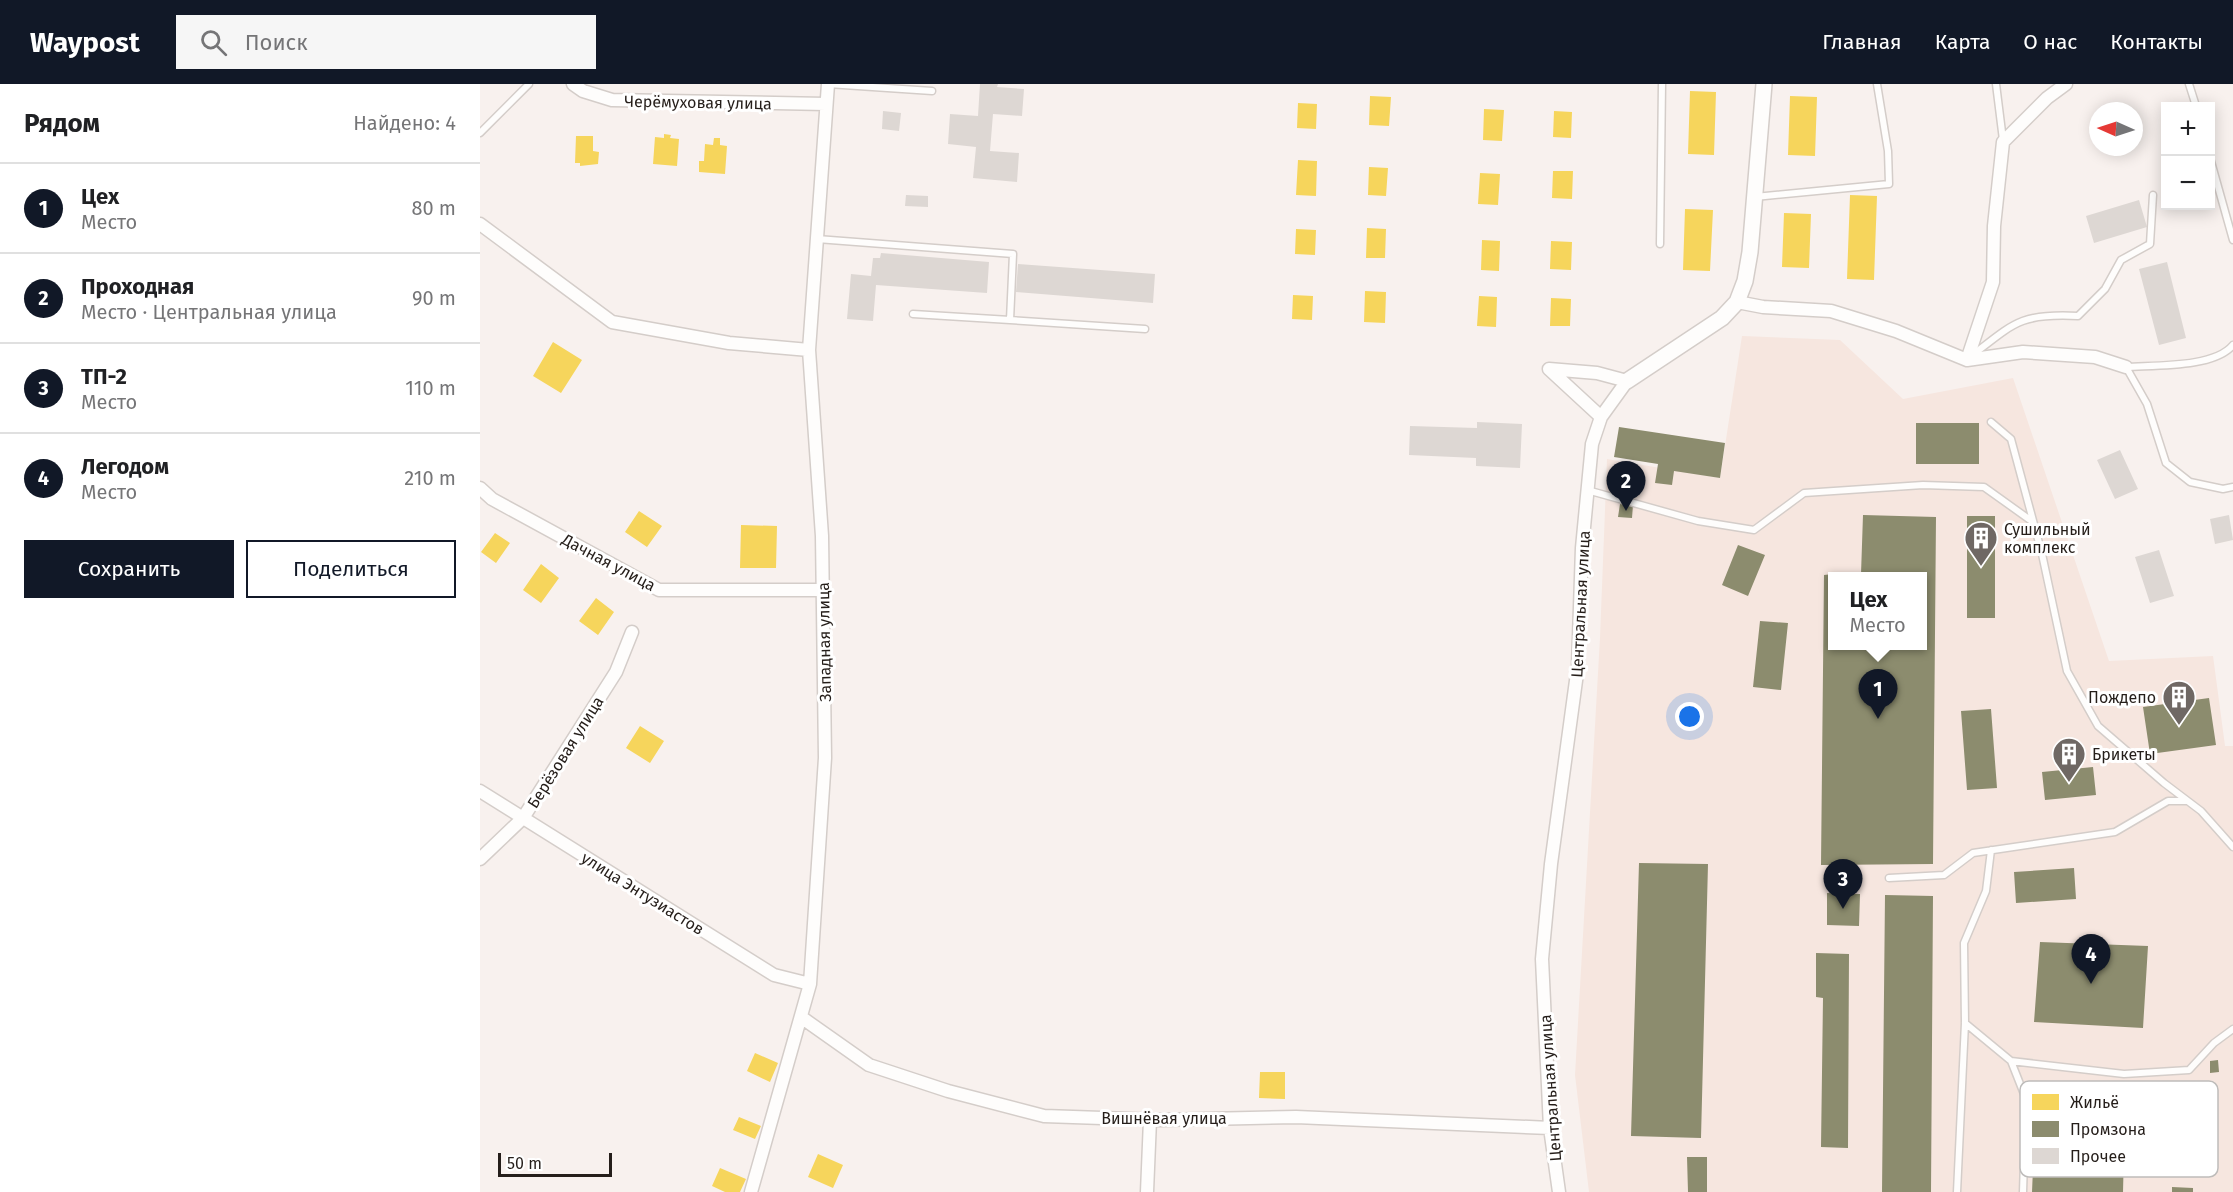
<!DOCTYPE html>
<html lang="ru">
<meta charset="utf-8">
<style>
body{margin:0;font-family:"Fira Sans",sans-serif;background:#f6f6f6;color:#202124}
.controls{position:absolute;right:18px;top:18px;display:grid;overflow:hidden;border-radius:0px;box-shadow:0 3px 15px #0003}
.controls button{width:54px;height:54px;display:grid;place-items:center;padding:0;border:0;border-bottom:2px solid #e0e0e0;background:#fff;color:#202124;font:30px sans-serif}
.compass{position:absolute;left:1609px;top:18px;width:54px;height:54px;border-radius:50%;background:#fff;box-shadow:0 3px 15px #0003;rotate:273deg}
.scale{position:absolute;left:18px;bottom:15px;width:114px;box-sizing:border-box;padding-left:6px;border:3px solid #251e1a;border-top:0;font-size:16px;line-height:21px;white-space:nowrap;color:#251e1a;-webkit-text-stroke:4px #fff;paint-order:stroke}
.you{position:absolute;left:1210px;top:633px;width:21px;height:21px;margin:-15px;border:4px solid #fff;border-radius:50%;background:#1a73e8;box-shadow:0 0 0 9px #1a73e833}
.badge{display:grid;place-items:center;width:39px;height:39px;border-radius:50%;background:#111827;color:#fff;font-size:20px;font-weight:700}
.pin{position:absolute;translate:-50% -50px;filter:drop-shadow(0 2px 3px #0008)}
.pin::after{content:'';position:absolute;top:32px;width:21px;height:18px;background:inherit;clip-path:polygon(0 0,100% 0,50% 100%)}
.popup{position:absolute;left:1348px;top:488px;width:99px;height:78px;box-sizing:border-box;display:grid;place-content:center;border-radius:0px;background:#fff;filter:drop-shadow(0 2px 4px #0005);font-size:20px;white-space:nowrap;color:#757577}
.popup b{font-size:22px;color:#202124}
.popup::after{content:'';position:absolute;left:50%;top:100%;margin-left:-12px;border:12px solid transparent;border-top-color:#fff}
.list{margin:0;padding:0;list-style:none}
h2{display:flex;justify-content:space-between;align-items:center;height:78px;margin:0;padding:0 24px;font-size:26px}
h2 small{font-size:20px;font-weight:400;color:#757577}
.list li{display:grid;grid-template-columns:39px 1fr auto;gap:18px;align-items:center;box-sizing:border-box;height:90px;padding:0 24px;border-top:2px solid #e0e0e0}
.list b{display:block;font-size:22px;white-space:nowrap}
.list p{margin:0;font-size:20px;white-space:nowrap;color:#757577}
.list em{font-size:20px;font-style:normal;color:#757577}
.actions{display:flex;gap:12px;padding:18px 24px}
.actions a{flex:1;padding:14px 0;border:2px solid #111827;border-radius:0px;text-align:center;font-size:21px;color:#111827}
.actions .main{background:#111827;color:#fff}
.icon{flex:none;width:33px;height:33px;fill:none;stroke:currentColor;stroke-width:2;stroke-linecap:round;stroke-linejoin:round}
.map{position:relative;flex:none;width:1753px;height:1108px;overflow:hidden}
header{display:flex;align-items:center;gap:36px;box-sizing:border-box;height:84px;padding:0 30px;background:#111827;color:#fff}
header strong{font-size:28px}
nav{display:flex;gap:33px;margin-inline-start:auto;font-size:21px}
.search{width:420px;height:54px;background:#f6f6f6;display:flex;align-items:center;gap:15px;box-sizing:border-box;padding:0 21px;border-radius:0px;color:#757577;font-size:22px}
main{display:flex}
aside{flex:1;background:#fff}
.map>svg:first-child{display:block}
.built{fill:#f6e6df;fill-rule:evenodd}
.homes{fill:#f6d55c}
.industry{fill:#8c8c6e}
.building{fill:#ddd7d3}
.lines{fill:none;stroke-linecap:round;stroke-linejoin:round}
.service-casing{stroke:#d4cdc9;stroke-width:9}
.minor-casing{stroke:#d4cdc9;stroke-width:15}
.tertiary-casing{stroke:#d4cdc9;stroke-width:18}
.service{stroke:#fefdfc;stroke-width:6}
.minor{stroke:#fefdfc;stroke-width:12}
.tertiary{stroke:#fefdfc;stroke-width:15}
.labels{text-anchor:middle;stroke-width:6;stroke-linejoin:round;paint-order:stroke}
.street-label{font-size:16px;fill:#251e1a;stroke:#fff}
.poi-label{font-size:16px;fill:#251e1a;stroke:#fff;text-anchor:start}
.key{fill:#fff;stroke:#bebcba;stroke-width:1.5}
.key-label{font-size:16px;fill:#251e1a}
</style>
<header>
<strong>Waypost</strong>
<div class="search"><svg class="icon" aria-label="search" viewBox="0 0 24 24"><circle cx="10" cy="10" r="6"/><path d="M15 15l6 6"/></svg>Поиск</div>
<nav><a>Главная</a><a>Карта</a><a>О нас</a><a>Контакты</a></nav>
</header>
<main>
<aside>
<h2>Рядом<small>Найдено: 4</small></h2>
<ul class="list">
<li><span class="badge">1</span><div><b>Цех</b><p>Место</p></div><em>80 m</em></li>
<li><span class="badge">2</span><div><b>Проходная</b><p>Место · Центральная улица</p></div><em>90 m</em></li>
<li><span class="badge">3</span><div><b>ТП-2</b><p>Место</p></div><em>110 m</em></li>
<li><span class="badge">4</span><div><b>Легодом</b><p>Место</p></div><em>210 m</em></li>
</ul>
<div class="actions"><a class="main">Сохранить</a><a>Поделиться</a></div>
</aside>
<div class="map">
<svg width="1753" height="1108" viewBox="0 0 1753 1108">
<rect width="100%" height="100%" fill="#f8f1ee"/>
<path class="built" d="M1262,252L1360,256L1423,315L1533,294L1629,577L1733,572L1745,662H1753V1108H1109L1095,991L1120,554L1127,375L1240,394ZM1353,492H1443V562H1353Z"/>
<path class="homes" d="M1210,7L1236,8L1234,71L1208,70Z
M890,12L911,13L909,42L889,41Z
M1310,12L1337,13L1335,72L1308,71Z
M818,19L837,20L836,45L817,44Z
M1004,25L1024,26L1022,57L1003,56Z
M1074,27L1092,28L1091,54L1073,53Z
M184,50L191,51L190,54L199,55L197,82L173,80L175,53L184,54Z
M96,52H113V67L119,68L118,80L100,82V79H95Z
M234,54H240V61L247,62L245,90L219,88V77H224L225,60L233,61Z
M818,76L837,77L836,112L816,111Z
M889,83L908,84L906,112L888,111Z
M1073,87H1093L1092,115L1072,114Z
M1000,89L1020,90L1018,121L998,120Z
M1370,111L1397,112L1394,196L1367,195Z
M1205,125L1233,126L1230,187L1203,186Z
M1304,129L1331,130L1329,184L1302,183Z
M887,144L906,145L905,174H886Z
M816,145L836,146L835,171L815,170Z
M1002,156L1020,157L1019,187L1001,186Z
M1071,157L1092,158L1091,186L1070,185Z
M885,207L906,208L905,239L884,238Z
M813,211L833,212L832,236L812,235Z
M999,212L1017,213L1016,243L997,242Z
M1071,214L1091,215L1090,242H1070Z
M73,258L102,276L81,309L53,292Z
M159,427L182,442L167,463L145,448Z
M261,441L297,442L296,484H260Z
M15,449L30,459L16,479L1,468Z
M61,480L79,494L61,519L43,506Z
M116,514L134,528L118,551L99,537Z
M160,642L184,657L170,679L146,664Z
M275,969L298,979L290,998L267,987Z
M780,988H805V1015L779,1014Z
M259,1033L281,1042L275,1055L253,1046Z
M338,1070L363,1081L353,1104L328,1093Z
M240,1084L266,1095L260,1108H245L232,1102Z"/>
<path class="industry" d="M1436,339H1499V380H1436Z
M1139,343L1245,359L1240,394L1194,387L1192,401L1175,399L1178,380L1134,373Z
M1140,420L1153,421L1152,434L1138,433Z
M1383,431L1456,433L1453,780L1341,781L1344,491L1353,490V562H1443V492H1354L1381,490Z
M1487,432H1515V534H1487Z
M1258,461L1285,471L1268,512L1242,501Z
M1280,537L1308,539L1301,606L1273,603Z
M1729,614L1736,661L1670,670L1663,623Z
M1511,625L1517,704L1487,706L1481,627Z
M1613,683L1616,711L1565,716L1562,688Z
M1159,779L1228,780L1221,1054L1151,1052Z
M1594,784L1596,815L1536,819L1534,788Z
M1347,809L1380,810L1379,842L1347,841Z
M1405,811L1453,812L1451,1108H1402Z
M1560,858L1668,862L1663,944L1554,938Z
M1336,869L1369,870L1368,1064L1341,1063L1343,914L1336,913Z
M1738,976L1739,988L1730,989V977Z
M1621,1026L1645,1027L1643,1108H1552L1553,1084L1619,1085Z
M1207,1073H1227V1108H1208Z
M1692,1103L1713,1104V1108H1692Z"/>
<path class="building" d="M500,0H518L517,3L544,5L542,32L513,30L510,67L539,69L537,98L493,94L496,63L468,60L470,30L498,32Z
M403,27L421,29L419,47L402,45Z
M426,111L448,112V123L425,122Z
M1659,116L1667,143L1614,159L1606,132Z
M401,169L509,178L507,209L396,201L393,237L367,235L371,190L391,192L393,174H400Z
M1687,178L1706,254L1679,261L1659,185Z
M538,180L675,190L673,219L536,208Z
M997,338L1042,340L1040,384L996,382V374L929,371L930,342L997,344Z
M1640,366L1658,405L1635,415L1617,376Z
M1749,431L1753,456L1735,460L1730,435Z
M1679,466L1694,512L1670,519L1655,473Z"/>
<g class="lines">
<defs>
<path id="service" d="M348,0L452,7
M1516,0L1523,56
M1709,0L1716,22
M0,49L49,0
M1730,74L1753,156
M1275,113L1409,100L1408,67L1397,0
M337,155L533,170L530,236L665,245
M1180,160L1182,0
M433,230L530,236
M1753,261C1734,284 1675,281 1646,283L1667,320L1686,379L1710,398L1743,405L1753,403
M1490,273C1534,239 1540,229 1598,232L1625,205L1641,176L1670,160L1673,111
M1511,338L1531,355L1562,470L1587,587L1618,642L1684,699L1721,727L1753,763
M1107,406L1218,437L1274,446L1324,409L1443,401L1504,403L1553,438
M1409,794L1464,791L1493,769L1635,748L1688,717H1707
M1485,939L1531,977L1644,990L1709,986L1734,959L1753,945
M1531,977L1546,1015L1543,1108
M1477,1108L1485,939L1484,859L1506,807L1511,766"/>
<path id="minor" d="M93,0L103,7L132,16L346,20
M0,140L132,238L249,259L329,266
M1257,218L1283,223L1351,227L1416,247L1487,276L1543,268L1615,273L1646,283
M1487,276L1513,198L1514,142L1523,58L1567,14L1586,0
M1069,285L1117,289L1147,297L1121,333L1112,360L1102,464L1098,582L1071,780L1062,875L1070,1044L1079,1108
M1069,285L1121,333
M0,404L12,415L179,506H343
M0,707L294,891L330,900
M0,775L43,734L136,588L152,548
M321,933L389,981L468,1007L564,1032L680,1036L816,1033L1070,1044
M271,1108L330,900L345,674L342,452L329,266L348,0
M667,1108L670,1036"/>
<path id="tertiary" d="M1147,297L1242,234L1257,218L1265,197L1270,168L1284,0"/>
</defs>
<use href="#service" class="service-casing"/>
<use href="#minor" class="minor-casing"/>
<use href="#tertiary" class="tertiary-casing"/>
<use href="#service" class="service"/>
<use href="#minor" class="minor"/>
<use href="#tertiary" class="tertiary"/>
</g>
<defs>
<symbol id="building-pin" viewBox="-11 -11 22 30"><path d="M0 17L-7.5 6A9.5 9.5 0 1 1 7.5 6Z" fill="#6f6864" stroke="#fff"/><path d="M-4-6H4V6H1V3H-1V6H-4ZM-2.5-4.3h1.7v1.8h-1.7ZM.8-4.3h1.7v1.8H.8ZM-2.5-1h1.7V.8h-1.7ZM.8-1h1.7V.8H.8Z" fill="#fff"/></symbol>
</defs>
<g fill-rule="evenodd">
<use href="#building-pin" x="1482" y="435" width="38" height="52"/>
<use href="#building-pin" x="1680" y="594" width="38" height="52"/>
<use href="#building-pin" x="1570" y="651" width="38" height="52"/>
</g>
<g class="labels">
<g class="street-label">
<text transform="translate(218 18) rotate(1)" y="6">Черёмуховая улица</text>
<text transform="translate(129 478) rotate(28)" y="6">Дачная улица</text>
<text transform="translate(1100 520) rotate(-87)" y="6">Центральная улица</text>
<text transform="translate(344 558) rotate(-91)" y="6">Западная улица</text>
<text transform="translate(85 668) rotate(-58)" y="6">Берёзовая улица</text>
<text transform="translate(163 809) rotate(32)" y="6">улица Энтузиастов</text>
<text transform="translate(1070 1004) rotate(-94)" y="6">Центральная улица</text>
<text x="684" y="1040">Вишнёвая улица</text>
</g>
<g class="poi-label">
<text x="1524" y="451">Сушильный<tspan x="1524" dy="18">комплекс</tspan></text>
<text x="1676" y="619" text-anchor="end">Пождепо</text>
<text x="1612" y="676">Брикеты</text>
</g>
</g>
<rect x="1540" y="997" width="198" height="96" rx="9" class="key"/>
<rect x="1552" y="1010" width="27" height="16" fill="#f6d55c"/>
<rect x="1552" y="1037" width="27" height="16" fill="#8c8c6e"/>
<rect x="1552" y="1064" width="27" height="16" fill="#ddd7d3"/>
<g class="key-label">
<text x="1590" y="1024">Жильё</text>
<text x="1590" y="1051">Промзона</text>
<text x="1590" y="1078">Прочее</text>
</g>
</svg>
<div class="controls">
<button>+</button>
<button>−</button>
</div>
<svg class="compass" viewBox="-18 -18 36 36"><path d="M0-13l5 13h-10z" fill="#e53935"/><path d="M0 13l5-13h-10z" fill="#757577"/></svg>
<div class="scale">50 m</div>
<div class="you"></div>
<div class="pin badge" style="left:1398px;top:635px">1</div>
<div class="popup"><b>Цех</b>Место</div>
<div class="pin badge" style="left:1146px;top:427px">2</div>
<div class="pin badge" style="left:1363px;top:825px">3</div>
<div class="pin badge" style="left:1611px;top:900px">4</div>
</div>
</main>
